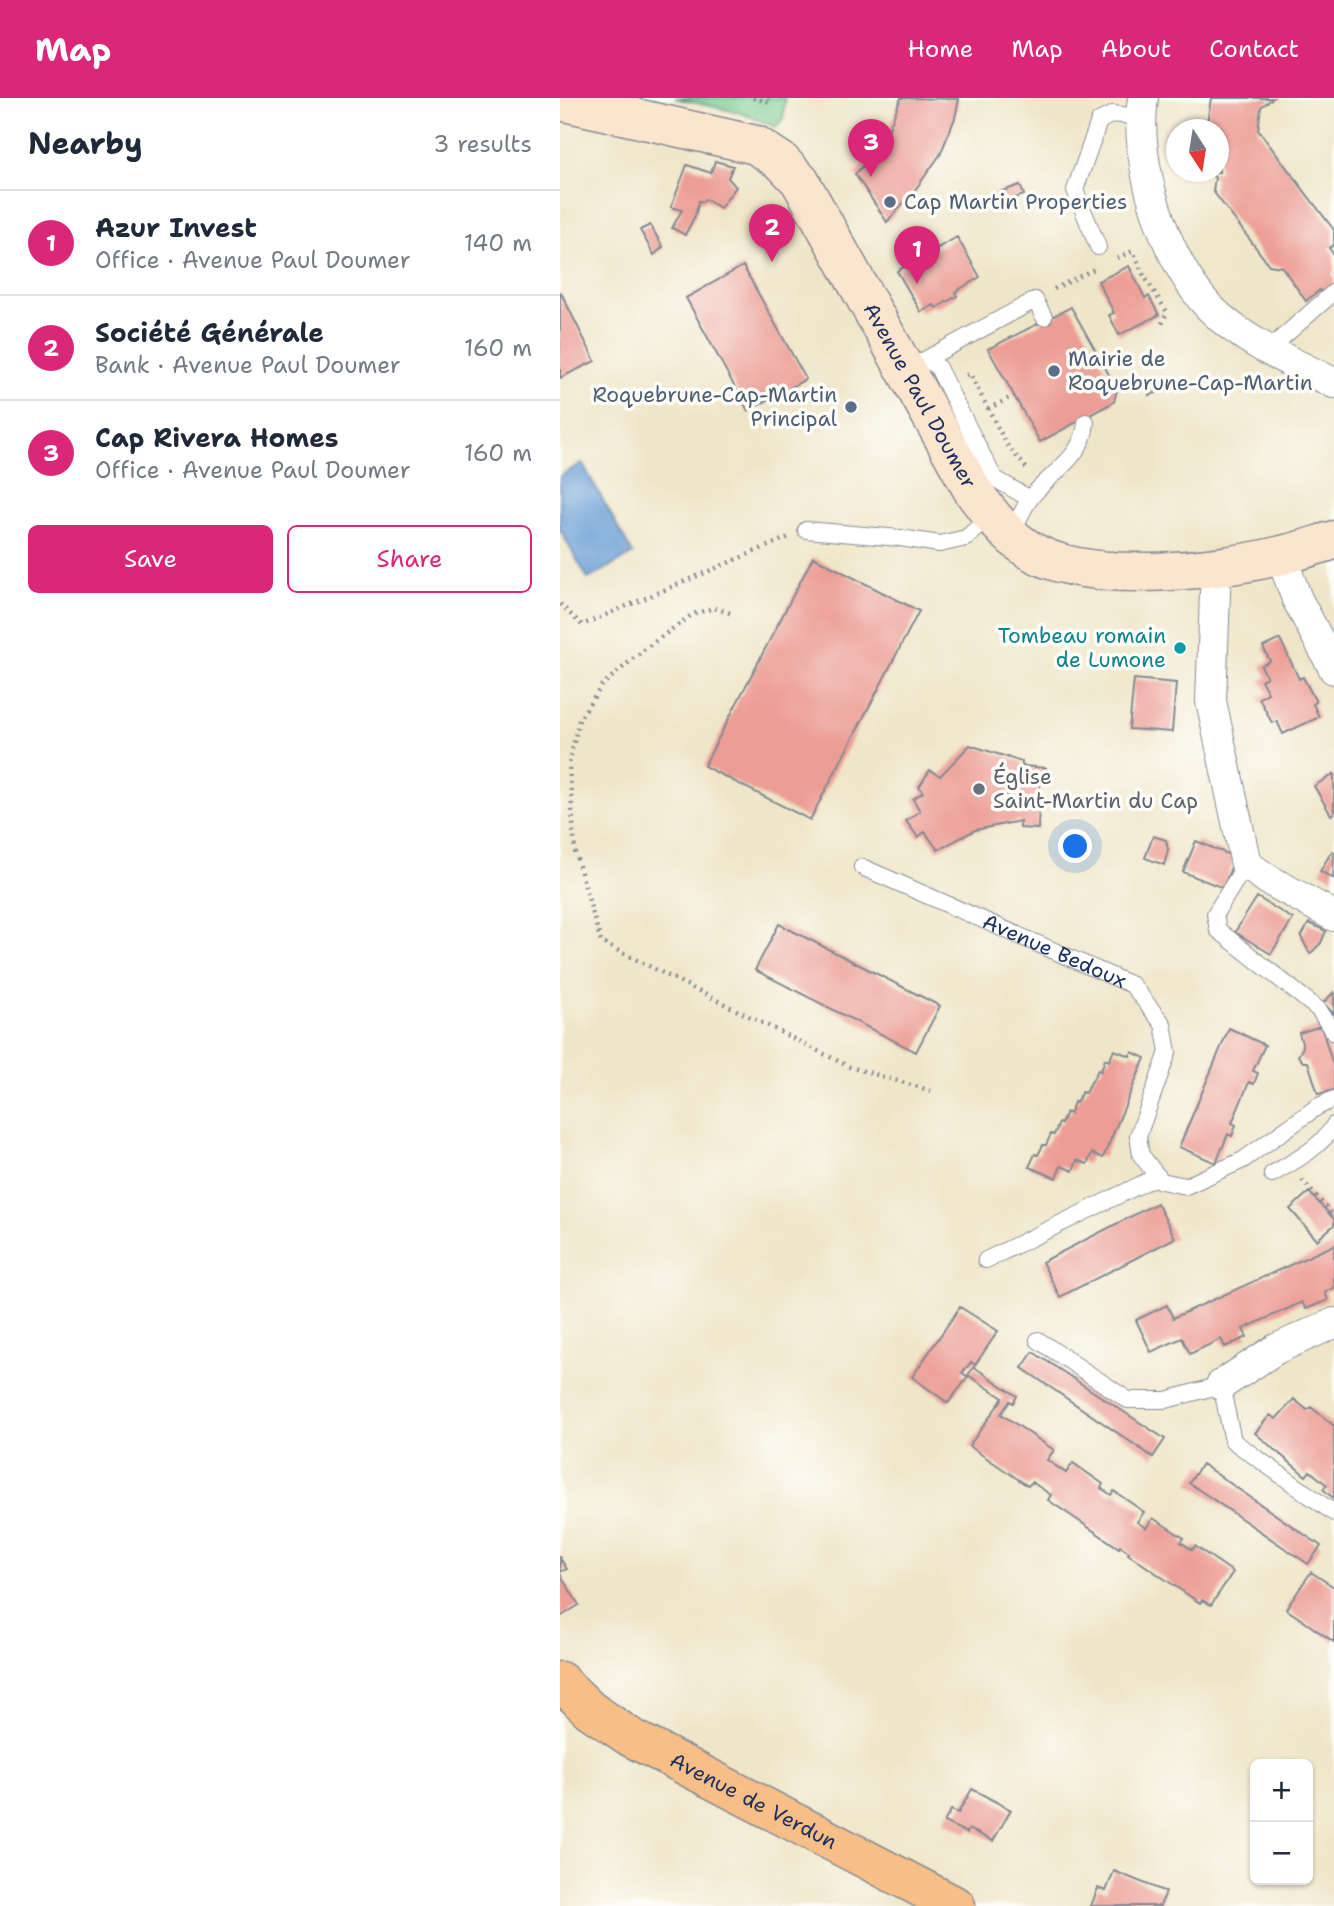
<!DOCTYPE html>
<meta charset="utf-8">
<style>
body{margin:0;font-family:"Shantell Sans",sans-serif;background:#f6f6f7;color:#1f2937}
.controls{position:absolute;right:21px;bottom:21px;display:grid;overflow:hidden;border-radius:10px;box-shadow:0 2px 5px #0004}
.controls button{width:63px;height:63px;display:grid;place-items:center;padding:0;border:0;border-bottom:2px solid #e0e1e3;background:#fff;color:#1f2937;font:35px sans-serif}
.compass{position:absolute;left:606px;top:21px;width:63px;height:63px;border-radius:50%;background:#fff;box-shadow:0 2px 5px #0004;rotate:168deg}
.you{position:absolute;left:516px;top:749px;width:24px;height:24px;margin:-18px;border:5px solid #fff;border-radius:50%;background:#1a73e8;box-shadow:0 0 0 10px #1a73e833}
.badge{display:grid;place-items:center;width:46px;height:46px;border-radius:50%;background:#db2777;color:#fff;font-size:23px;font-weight:700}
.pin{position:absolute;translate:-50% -58px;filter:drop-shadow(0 2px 4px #0008)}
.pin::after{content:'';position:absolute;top:37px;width:24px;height:21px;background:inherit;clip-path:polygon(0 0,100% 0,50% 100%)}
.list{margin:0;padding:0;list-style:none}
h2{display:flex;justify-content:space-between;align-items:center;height:91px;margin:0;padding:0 28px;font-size:30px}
h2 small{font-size:23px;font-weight:400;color:#747a83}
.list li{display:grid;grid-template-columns:46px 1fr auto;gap:21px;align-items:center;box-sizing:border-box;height:105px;padding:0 28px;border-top:2px solid #e0e1e3}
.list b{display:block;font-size:26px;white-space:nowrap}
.list p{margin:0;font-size:23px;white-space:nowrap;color:#747a83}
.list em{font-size:23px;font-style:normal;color:#747a83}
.actions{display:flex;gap:14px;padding:21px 28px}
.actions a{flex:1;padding:16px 0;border:2px solid #db2777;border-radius:10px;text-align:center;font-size:24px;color:#db2777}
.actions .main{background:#db2777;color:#fff}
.map{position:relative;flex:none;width:774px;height:1808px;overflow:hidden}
header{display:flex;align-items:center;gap:42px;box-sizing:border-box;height:98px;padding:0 35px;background:#db2777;color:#fff}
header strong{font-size:33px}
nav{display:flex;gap:38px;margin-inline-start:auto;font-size:24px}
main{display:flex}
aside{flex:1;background:#fff}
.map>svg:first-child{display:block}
.green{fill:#78c98b;stroke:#4a7c74;stroke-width:2}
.water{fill:#699ed5;stroke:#42669a;stroke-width:2}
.building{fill:#ec9d95}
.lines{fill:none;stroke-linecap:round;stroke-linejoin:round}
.lane-casing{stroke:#858a93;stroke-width:18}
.street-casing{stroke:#858a93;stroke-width:32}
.secondary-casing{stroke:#858a93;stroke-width:41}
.primary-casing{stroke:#858a93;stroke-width:41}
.path{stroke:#858a93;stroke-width:4.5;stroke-dasharray:2 5;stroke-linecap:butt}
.lane{stroke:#fff;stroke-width:16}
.street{stroke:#fff;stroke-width:30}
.secondary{stroke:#fce5cf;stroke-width:38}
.primary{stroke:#f7be87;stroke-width:38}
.service-dot{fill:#5c6f8a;stroke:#fdfcf7;stroke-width:2.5}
.culture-dot{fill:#0f9aa8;stroke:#fdfcf7;stroke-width:2.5}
.worship-dot{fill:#6b7280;stroke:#fdfcf7;stroke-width:2.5}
.labels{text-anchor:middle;stroke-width:7;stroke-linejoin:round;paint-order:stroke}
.service-label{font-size:21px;fill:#4e5e75;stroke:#fdfcf7;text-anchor:start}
.street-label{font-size:21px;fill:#1b2f5e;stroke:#fdfcf7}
.culture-label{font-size:21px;fill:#0d838f;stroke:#fdfcf7;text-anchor:end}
.worship-label{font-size:21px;fill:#5b616d;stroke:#fdfcf7;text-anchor:start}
</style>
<header>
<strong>Map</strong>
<nav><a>Home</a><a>Map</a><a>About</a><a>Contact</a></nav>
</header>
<main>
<aside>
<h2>Nearby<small>3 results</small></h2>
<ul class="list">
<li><span class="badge">1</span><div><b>Azur Invest</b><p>Office · Avenue Paul Doumer</p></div><em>140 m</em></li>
<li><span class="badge">2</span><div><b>Société Générale</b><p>Bank · Avenue Paul Doumer</p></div><em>160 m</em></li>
<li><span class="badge">3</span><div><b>Cap Rivera Homes</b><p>Office · Avenue Paul Doumer</p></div><em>160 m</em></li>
</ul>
<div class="actions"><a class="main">Save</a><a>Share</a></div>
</aside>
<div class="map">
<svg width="774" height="1808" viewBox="0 0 774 1808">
<rect width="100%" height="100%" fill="#fdfcf7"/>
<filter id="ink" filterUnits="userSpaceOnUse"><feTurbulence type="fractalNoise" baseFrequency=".0143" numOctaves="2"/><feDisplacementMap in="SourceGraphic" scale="14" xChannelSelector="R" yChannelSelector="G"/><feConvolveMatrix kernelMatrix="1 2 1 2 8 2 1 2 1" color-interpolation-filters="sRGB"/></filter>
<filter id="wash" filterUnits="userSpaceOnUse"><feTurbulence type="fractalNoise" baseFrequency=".00686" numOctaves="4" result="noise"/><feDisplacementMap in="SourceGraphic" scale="28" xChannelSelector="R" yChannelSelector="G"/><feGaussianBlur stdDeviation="1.57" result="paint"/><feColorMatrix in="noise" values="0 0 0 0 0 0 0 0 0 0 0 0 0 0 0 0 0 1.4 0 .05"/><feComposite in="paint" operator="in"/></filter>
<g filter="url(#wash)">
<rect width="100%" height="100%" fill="#efe5c8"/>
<path class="green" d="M115,0H225L223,20L216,29L181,15Z"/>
<path class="water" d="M22,365L73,456L28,481L0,432V378Z"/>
<g id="blocks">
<path class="building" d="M341,0L399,1L395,20L380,57L355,92L327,124L295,76L316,54L325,40Z
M651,0H713L701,9L698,32L774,132V147L769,150L774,157V174L772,175L774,179V189L763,197L760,192L746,203L722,169L709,167L653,93L655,80L650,74H659V32H646Z
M155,63L173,68L168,80L176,89L160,110L145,101L143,104L139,103L135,118L125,137L112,130L122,112L111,109L127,67L151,75Z
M460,87L464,97L437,106L434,96Z
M90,127L103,149L94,157L80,132Z
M397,139L420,179L395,194L397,198L376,210L374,207L361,214L337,173Z
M183,168L246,281L188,313L126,200Z
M569,168L585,200L589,198L599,217L559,237L549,217L554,215L538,183Z
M0,193L35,263L0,280Z
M511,209L557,291L554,304L480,344L428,251Z
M592,282L600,284L596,295L589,297Z
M253,459L359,513L250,722L144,668Z
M720,541L739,581L743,579L756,604L753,606L759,619L723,636L717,623L712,625L699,600L708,595L701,582L707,579L701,568L710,563L703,549Z
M574,581L616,585L612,634L569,631Z
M410,647L462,664V668L486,670V685L480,686L478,731L460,730V723L415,732L378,752L365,734L358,739L346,723L360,713L353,701L363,694L359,689L370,672L380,678Z
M774,676V715L771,717L754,688Z
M593,738L606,742L608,752L604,767L585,760Z
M636,743L675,759L663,790L623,774Z
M772,753L774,754L773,780L760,773Z
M697,799L733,821L711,856L675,834Z
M749,825L766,833L761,845L750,856L741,839Z
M219,826L380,908L356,954L195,872Z
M774,894V916L763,905Z
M761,928L774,970V992L758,996L748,964H743L738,958L743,949L739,935Z
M669,930L705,947L693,973L698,975L694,986L689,984L672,1025L676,1027L672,1038L668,1036L656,1065L619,1049Z
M554,952L570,958L572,954L585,960L543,1060L532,1055L527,1066L517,1062L513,1073L501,1068L496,1080L469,1069L475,1056L478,1057L483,1047H486L491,1036L494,1037L499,1025L501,1026L506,1014L510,1016L514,1004L516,1005L522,994L525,995L538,972L541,973L545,961L549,963Z
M749,1094L774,1121V1127L757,1142L730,1111Z
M597,1105L615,1140L500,1199L482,1164Z
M774,1147V1190L765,1194L768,1202L746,1211L742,1204L683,1231L687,1239L665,1249L661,1241L630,1256L622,1240L591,1254L576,1222L607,1207L613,1220Z
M400,1209L438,1233L415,1267L411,1264L402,1275L408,1279L388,1305L352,1279Z
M473,1254L605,1341L593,1359L462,1270Z
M414,1269L457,1298L453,1305L450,1303L441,1316L494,1352L487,1362L506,1375L513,1365L543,1386L541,1390L551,1397L554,1393L584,1414L577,1424L586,1430L593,1420L624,1440L621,1444L632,1452L635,1448L673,1474L651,1507L642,1502L640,1505L568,1456L569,1454L560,1448L559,1450L488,1402L491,1397L472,1384L468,1388L409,1348L443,1300L408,1277Z
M734,1301L747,1312L751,1309L774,1328V1401L763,1391L767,1387L750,1373L746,1378L695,1335L710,1317L716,1321Z
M642,1366L761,1448L748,1466L629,1385Z
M0,1460L7,1471L0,1474Z
M751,1474L774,1489V1544L726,1511Z
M0,1476L19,1507L0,1519Z
M412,1691L451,1712L433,1743L409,1731L407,1735L384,1724L391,1712L398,1715Z
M554,1773L606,1794L600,1808H531L538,1790L546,1793Z"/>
</g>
</g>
<g filter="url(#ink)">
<use href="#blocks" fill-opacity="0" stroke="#858a93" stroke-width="2"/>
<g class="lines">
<defs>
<g id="lane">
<path d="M538,149L515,92L539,23L553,16L580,19"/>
<path d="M708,252L774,194"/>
<path d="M366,262L377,268L434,380L470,401"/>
<path d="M359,265L475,202L484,219"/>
<path d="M246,432L340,440L380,446L406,440L431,418"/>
<path d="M451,436C457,425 462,413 469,402C488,376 524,360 526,324"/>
<path d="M686,766L655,816L658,832L759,912L774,935"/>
<path id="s1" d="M302,769L572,887L603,926L608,954L578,1038L581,1057L601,1083L626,1088L683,1062L757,1009L774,1001"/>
<path d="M712,1076C733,1064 762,1049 774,1027"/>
<path d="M426,1162L598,1078"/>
<path d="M478,1242L568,1302H606L661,1287L673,1343L774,1415"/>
</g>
<path id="street" d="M583,0C573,64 605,163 650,210C684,244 731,264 774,285
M721,458L737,501L774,571
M656,468L651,603L686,766L707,781L774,818
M661,1287L716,1251L774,1225"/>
<g id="secondary">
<path id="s2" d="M0,3L196,47L222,64L240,83L413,393C429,415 445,436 468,451C524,488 659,473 722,457C740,453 757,447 774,442"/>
</g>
<g id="primary">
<path id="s3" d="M0,1583L30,1612L70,1639L396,1808"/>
</g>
</defs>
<use href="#lane" class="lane-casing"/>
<use href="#street" class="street-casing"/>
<use href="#secondary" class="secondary-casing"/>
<use href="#primary" class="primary-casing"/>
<path class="path" d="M193,0L210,4V0
M557,160L573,153L584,178L607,214L602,226
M494,191L536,170
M406,277L410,276L447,347L468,372
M428,311L455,297
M0,506L22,527L229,439
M170,515L154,510L133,516L86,550L42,587L19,622L9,666L15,754L41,844L290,969L372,993
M742,1082L774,1118"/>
<use href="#lane" class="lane"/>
<use href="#street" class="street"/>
<use href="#secondary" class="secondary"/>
<use href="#primary" class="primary"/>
</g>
</g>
<g class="service-dot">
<circle cx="330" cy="104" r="7"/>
<circle cx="494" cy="273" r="7"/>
<circle cx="291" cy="309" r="7"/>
</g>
<circle class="culture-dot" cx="620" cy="550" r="7"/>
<circle class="worship-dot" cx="419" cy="691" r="7"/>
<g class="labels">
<g class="service-label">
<text x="344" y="111">Cap Martin Properties</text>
<text x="508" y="268">Mairie de<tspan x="508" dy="24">Roquebrune-Cap-Martin</tspan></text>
<text x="277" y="304" text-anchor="end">Roquebrune-Cap-Martin<tspan x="277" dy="24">Principal</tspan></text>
</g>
<g class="street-label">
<text dy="7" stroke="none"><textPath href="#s2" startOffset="504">Avenue Paul Doumer</textPath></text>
<text dy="7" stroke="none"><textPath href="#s1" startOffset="210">Avenue Bedoux</textPath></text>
<text dy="7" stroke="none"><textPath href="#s3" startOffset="229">Avenue de Verdun</textPath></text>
</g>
<g class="culture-label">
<text x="606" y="545">Tombeau romain<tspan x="606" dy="24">de Lumone</tspan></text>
</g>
<g class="worship-label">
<text x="433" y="686">Église<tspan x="433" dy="24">Saint-Martin du Cap</tspan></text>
</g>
</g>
</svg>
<div class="controls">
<button>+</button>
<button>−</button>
</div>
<svg class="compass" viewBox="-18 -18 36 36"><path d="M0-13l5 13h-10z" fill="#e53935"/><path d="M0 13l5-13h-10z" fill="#747a83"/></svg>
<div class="you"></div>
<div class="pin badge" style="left:357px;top:186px">1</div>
<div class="pin badge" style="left:212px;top:164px">2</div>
<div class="pin badge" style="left:311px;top:79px">3</div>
</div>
</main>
